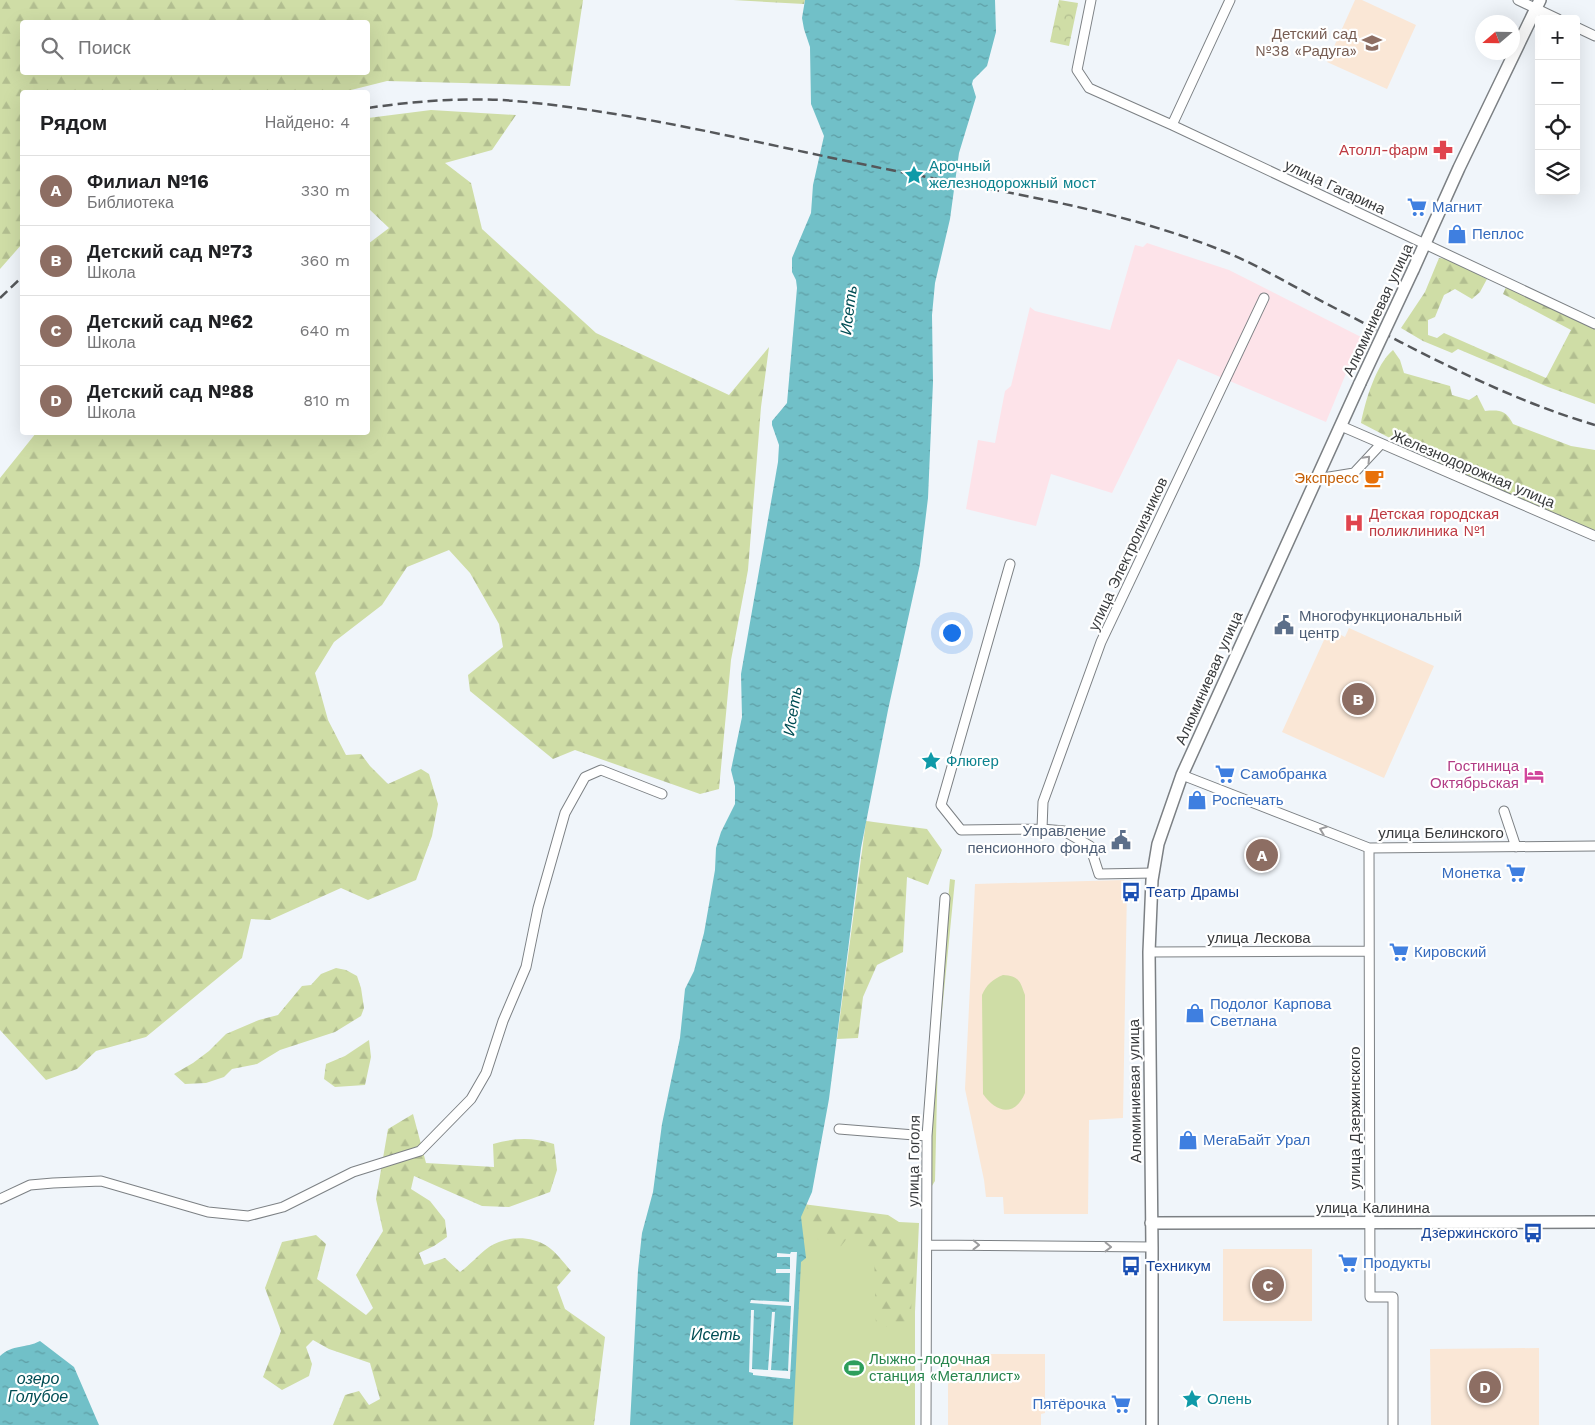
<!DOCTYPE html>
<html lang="ru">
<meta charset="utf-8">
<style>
body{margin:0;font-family:"Work Sans",sans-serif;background:#f2f2f2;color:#202124}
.controls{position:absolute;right:15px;top:15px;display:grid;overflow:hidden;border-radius:5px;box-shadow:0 5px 20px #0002}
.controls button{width:45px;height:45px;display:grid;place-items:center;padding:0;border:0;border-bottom:1px solid #e0e0e0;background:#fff;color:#202124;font:25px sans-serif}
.compass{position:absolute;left:1475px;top:15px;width:45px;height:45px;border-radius:50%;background:#fff;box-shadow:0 5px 20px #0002;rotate:250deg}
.you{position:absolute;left:951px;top:632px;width:18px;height:18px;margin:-12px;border:4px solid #fff;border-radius:50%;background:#1a73e8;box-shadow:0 0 0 8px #1a73e833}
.badge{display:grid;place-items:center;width:32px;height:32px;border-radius:50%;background:#1a73e8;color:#fff;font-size:16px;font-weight:700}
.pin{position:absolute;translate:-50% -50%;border:2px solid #fff;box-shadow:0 1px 5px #0006}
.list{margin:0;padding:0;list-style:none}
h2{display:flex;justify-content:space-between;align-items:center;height:65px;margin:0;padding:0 20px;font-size:21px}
h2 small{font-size:16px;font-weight:400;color:#757577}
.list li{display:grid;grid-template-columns:32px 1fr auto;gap:15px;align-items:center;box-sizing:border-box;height:70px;padding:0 20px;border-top:1px solid #e0e0e0}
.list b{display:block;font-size:19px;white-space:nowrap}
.list p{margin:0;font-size:16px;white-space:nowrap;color:#757577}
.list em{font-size:16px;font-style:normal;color:#757577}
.icon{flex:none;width:28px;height:28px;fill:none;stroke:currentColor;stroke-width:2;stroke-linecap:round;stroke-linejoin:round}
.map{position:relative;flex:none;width:1595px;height:1425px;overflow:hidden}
.search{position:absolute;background:#fff;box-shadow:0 5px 20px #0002;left:20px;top:20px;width:350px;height:55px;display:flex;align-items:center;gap:12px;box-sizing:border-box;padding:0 18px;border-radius:5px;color:#757577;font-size:19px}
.panel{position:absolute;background:#fff;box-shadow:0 5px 20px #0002;left:20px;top:90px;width:350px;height:345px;border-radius:5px}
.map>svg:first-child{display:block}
.industrial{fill:#fde3e9}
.education{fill:#fae7d6}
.grass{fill:#cfdda6}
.forest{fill:url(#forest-firs);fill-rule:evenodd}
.park{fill:url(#park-crowns)}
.water{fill:url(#water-ripples)}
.pier{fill:#f0f5fa}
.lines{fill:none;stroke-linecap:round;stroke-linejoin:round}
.minor-casing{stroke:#7c8084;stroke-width:11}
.major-casing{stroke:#7c8084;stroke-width:14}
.minor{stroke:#fff;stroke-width:9}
.major{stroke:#fff;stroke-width:11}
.rail{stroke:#55575a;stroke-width:2.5;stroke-dasharray:10 5;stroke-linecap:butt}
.major-bridge-casing{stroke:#7c8084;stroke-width:14;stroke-linecap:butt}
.major-bridge{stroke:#fff;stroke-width:11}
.oneway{stroke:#9c9c9e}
.labels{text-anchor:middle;stroke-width:4.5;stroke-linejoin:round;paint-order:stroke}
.education-label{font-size:15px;fill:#785e54;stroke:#fff;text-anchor:end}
.health-label{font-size:15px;fill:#be3a42;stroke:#fff;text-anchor:end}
.culture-label{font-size:15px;fill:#0d838f;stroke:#fff;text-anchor:start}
.street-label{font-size:15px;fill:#383a3c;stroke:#fff}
.shop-label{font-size:15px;fill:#366cbe;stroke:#fff;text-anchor:start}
.food-label{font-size:15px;fill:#c56008;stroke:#fff;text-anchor:end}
.service-label{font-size:15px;fill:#4e5e75;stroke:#fff;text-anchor:start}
.hotel-label{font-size:15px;fill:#b23c85;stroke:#fff;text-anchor:end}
.transit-label{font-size:15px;fill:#164399;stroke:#fff;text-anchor:start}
.leisure-label{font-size:15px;fill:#27864d;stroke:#fff;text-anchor:start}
.water-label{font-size:16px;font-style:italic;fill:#004d54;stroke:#fff}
</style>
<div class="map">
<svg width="1595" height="1425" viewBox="0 0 1595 1425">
<defs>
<pattern id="forest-firs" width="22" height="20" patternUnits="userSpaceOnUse" patternTransform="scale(1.25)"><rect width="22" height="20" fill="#cfdda6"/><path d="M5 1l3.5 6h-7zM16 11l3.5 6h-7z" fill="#b2be90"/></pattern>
<pattern id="park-crowns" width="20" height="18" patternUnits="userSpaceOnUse" patternTransform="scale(1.25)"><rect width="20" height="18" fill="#cfdda6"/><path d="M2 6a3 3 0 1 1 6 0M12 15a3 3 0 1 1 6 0" fill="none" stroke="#b2be90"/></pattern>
<pattern id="water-ripples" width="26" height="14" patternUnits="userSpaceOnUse" patternTransform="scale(1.25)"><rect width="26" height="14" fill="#71c0c8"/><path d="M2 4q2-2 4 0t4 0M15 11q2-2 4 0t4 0" fill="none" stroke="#5e9da4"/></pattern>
</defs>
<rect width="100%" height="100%" fill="#f0f5fa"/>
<path class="industrial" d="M1147,243L1229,270L1361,337L1326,422L1178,359L1112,493L1051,474L1036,526L966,509L978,440L995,443L1005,391L1011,386L1030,307L1035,311L1110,330L1135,245L1143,247Z"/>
<path class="education" d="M1355,0H1362L1416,25L1387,89L1327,62Z
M1349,628L1434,666L1384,778L1282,732L1329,629L1345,637Z
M1124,880L1127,888L1123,1118L1089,1120L1088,1214H1004L1003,1197H986L984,1180L965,1089L975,884Z
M1223,1249H1312V1321H1223Z
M1539,1348V1425H1431L1430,1349Z
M948,1354H1045V1413L1041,1414V1425H948Z"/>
<path class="grass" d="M950,879L955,880L938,1052L935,1181L930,1189L934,1051Z
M1003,975C1019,976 1020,981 1025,995V1093C1015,1117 996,1113 983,1094L982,995C986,985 993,979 1003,975Z
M795,1203L888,1215L899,1222L919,1223L915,1312V1425H790Z"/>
<path class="forest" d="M0,0H583L570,86L387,81L343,92H22V244L0,269ZM22,22H368V72H22Z
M733,0H805L804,4Z
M431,110L516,115L492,150L445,163L471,183L482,229L596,333L729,395L769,347L761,407L748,570L731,660L719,789L700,794L575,750L553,759L470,691L468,675L503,647L499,624L470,573L449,550L407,567L382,605L334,642L315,673L328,720L346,755L361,754L370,766L388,784L421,769L429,774L438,804L432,836L416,880L368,900L341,888L270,920L251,919L242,958L146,1037L96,1051L77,1069L46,1080L0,1030V478L36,433L368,432V244L389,228L368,208V118Z
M1439,258L1448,259L1487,279L1480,292L1472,299L1455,289L1444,295L1435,317L1428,320V335L1437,338L1444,333L1546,378L1571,330L1503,294L1506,287L1595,329V404L1548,387L1458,349L1452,353L1423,341L1401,328L1425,292Z
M1393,350L1400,360L1404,373L1450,386L1452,395L1469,400L1477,395L1485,411C1499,410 1506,410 1513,424L1571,446L1595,450V531L1434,461L1361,423C1365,402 1376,364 1393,350Z
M866,821L927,829L942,850L928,885L907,877L903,952L877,965L863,997L858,1038L837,1039Z
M336,968L346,970L357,976L361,988L364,1008L361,1016L335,1032L280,1050L257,1064L232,1069L224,1077L206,1083L185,1084L174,1074L193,1063L209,1051L226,1034L259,1020L278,1015L302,986L311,985L321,974Z
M369,1040L371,1057L365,1085L335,1087L324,1079L326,1064L345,1056Z
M413,1114L426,1163L494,1167L493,1144C514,1138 532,1137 554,1144L557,1170L550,1192L509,1207L482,1206L414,1176L411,1189L430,1201L445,1220L447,1237L434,1246L419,1253L424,1265L445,1258L460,1272C470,1265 478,1255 489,1247C505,1236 530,1235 547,1246C556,1252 564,1263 571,1271L557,1287L565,1309L605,1337L594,1425H333L345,1395L359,1391L369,1405L380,1399L370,1363L329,1349L313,1340L306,1347L312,1364L309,1376L282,1390L263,1377L281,1331L265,1288L282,1242L316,1235L326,1244L317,1279L366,1315L373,1308L356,1275L383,1231L376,1199L388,1129Z
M807,1206L888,1218L901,1236L916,1240L910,1325L876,1327L874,1249L848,1237L838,1250L812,1236Z"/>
<path class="park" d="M1059,0L1078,3L1069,46L1050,42Z"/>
<path class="water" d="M805,0H995L996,32L987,66L973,80L972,84L976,97L959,153L950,219L935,283L932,315L933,382L928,498L920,564L888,710L861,848L829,1099L812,1192L801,1217L806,1258L801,1262L793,1425H630L638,1270L642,1233L653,1192L662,1124L680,1038L685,989L694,971L704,933L715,870L716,848L721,832L735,804V786L731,770L742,717L741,674L778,462L779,445L772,425V421L787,403L797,288L796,280L792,272V258L811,213L813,185L824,136L811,104L810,47L804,29L802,18Z
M40,1341L74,1367L99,1425H0V1356C13,1344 25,1349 40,1341Z"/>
<path class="pier" d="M791,1252H797L790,1379L753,1375V1373L749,1372L751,1310H754L752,1369L768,1370L772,1312H775L771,1370L788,1371L791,1306L750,1303L751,1300L789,1302L790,1273H776V1269H790V1257H777V1253L790,1254Z"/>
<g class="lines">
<defs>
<path id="minor" d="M1091,0L1077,70L1089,88L1172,125L1595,324
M1518,0L1558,19
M1576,27L1595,36
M1172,125L1230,0
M1341,426L1595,536
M1317,479L1354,473L1381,444
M1010,564L941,805L961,830L1042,829L1064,831L1090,846L1099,874L1153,873
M1182,775L1369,848L1595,846
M1504,811L1516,847
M1042,829L1043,802L1101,642L1264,298
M1369,848L1370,1297H1393V1425
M1149,952L1369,951
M839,1129L927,1136
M0,1199L30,1185L53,1183L101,1181L208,1212L248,1216L283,1207L353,1172L420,1151L471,1099L486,1073L503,1021L526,967L538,908L565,813L585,777L601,770L662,794
M927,1245L1152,1247
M926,1425L927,1136L945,898"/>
<path id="major" d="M1413,270L1459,168L1540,0
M1151,1223L1595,1222
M1152,1425V1247L1149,952L1152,880L1158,844L1182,775L1360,383"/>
</defs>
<use href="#minor" class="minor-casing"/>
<use href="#major" class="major-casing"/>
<use href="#minor" class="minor"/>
<use href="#major" class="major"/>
<path class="rail" d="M368,108C414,101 468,97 516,101C635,112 753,142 871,166C991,191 1114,206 1228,253C1261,267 1293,286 1325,303C1413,348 1500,397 1595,425
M0,298L22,277"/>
<defs>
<path id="major-bridge" d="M1360,383L1413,270"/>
</defs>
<use href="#major-bridge" class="major-bridge-casing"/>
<use href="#major-bridge" class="major-bridge"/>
</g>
<defs><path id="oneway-chevron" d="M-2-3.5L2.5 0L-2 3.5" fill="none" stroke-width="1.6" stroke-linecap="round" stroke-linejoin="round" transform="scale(1.25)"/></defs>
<g class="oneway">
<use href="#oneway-chevron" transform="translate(1367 459) rotate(-47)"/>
<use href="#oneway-chevron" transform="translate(1323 830) rotate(-159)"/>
<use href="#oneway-chevron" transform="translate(976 1245) rotate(1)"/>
<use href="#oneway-chevron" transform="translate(1108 1247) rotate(1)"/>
</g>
<defs>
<symbol id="school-bare" viewBox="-9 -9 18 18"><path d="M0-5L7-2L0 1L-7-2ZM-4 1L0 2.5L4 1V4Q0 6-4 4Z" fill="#8d6e63" stroke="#fff" stroke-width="2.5" paint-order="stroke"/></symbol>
<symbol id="pharmacy-bare" viewBox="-9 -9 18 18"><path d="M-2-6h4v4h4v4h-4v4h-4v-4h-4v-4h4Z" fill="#e0444e" stroke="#fff" stroke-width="2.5" paint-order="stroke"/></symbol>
<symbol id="sight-bare" viewBox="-9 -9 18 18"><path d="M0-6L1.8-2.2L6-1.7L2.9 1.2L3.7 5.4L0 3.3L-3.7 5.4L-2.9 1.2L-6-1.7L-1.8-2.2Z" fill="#0f9aa8" stroke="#fff" stroke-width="2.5" paint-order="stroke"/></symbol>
<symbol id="supermarket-bare" viewBox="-9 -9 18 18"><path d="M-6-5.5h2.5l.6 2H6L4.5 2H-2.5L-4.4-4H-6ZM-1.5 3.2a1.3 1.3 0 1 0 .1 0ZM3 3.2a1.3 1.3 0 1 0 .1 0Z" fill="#3f7fe0" stroke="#fff" stroke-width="2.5" paint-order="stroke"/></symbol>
<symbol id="shop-bare" viewBox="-9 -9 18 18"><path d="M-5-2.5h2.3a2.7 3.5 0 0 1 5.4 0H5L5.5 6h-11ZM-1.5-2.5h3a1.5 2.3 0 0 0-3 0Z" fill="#3f7fe0" stroke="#fff" stroke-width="2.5" paint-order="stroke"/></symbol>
<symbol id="cafe-bare" viewBox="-9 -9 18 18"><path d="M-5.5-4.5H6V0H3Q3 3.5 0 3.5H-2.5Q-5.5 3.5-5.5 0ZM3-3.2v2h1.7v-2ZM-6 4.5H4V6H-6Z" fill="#e8710a" stroke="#fff" stroke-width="2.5" paint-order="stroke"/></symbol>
<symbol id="hospital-bare" viewBox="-9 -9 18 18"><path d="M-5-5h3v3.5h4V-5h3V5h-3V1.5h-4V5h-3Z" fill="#e0444e" stroke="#fff" stroke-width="2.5" paint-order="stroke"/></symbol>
<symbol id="civic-bare" viewBox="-9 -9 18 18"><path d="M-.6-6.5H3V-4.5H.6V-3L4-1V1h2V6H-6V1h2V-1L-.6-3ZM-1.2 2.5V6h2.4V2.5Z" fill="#5c6f8a" stroke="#fff" stroke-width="2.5" paint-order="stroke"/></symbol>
<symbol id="hotel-bare" viewBox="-9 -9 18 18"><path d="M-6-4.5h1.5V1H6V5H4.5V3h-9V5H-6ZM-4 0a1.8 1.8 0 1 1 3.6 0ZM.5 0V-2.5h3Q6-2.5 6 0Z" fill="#d1479c" stroke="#fff" stroke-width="2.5" paint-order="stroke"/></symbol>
<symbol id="bus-bare" viewBox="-9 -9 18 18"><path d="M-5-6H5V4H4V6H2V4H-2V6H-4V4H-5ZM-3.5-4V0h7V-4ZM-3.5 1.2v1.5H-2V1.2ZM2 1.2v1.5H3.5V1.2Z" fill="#1a4fb4" stroke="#fff" stroke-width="2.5" paint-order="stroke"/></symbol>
<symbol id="stadium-bare" viewBox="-9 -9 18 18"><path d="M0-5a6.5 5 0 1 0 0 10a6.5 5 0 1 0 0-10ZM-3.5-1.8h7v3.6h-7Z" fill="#2e9e5b" stroke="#fff" stroke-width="2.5" paint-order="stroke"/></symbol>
</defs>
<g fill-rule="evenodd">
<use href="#school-bare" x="1358" y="29" width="28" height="28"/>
<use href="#pharmacy-bare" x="1429" y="136" width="28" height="28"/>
<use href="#sight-bare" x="900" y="161" width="28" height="28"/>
<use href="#supermarket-bare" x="1403" y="193" width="28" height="28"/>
<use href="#shop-bare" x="1443" y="220" width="28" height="28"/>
<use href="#cafe-bare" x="1360" y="464" width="28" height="28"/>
<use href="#hospital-bare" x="1340" y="509" width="28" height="28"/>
<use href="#civic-bare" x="1270" y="611" width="28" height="28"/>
<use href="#sight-bare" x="917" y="747" width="28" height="28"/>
<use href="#supermarket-bare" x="1211" y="760" width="28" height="28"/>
<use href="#hotel-bare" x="1520" y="761" width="28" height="28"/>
<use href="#shop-bare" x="1183" y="786" width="28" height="28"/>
<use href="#civic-bare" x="1107" y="826" width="28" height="28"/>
<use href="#supermarket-bare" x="1502" y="859" width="28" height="28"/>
<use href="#bus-bare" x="1117" y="878" width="28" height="28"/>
<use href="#supermarket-bare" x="1385" y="938" width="28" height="28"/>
<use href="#shop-bare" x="1181" y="999" width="28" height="28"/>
<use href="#shop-bare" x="1174" y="1126" width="28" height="28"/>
<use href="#bus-bare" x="1519" y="1219" width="28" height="28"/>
<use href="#supermarket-bare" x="1334" y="1249" width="28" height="28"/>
<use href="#bus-bare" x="1117" y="1252" width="28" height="28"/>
<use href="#stadium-bare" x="840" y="1354" width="28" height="28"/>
<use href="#sight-bare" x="1178" y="1385" width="28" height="28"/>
<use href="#supermarket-bare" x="1107" y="1390" width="28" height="28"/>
</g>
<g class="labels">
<g class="education-label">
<text x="1357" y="39">Детский сад<tspan x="1357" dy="17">№38 «Радуга»</tspan></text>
</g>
<g class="health-label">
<text x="1428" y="155">Атолл-фарм</text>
<text x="1369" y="519" text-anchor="start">Детская городская<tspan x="1369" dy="17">поликлиника №1</tspan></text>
</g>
<g class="culture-label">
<text x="929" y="171">Арочный<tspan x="929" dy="17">железнодорожный мост</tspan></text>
<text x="946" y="766">Флюгер</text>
<text x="1207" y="1404">Олень</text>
</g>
<g class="street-label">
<text transform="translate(1335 187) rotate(25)" y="5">улица Гагарина</text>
<text transform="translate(1378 310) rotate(-65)" y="5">Алюминиевая улица</text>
<text transform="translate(1473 469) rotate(23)" y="5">Железнодорожная улица</text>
<text transform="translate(1128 554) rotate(-65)" y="5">улица Электролизников</text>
<text transform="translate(1209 678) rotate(-66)" y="5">Алюминиевая улица</text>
<text x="1441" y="838">улица Белинского</text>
<text x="1259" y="943">улица Лескова</text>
<text transform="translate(1135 1091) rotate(-91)" y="5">Алюминиевая улица</text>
<text transform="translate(1355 1118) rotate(-90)" y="5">улица Дзержинского</text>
<text transform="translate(914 1161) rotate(-89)" y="5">улица Гоголя</text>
<text x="1373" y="1213">улица Калинина</text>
</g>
<g class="shop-label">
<text x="1432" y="212">Магнит</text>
<text x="1472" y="239">Пеплос</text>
<text x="1240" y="779">Самобранка</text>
<text x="1212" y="805">Роспечать</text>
<text x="1501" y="878" text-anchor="end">Монетка</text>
<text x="1414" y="957">Кировский</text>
<text x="1210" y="1009">Подолог Карпова<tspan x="1210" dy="17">Светлана</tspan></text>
<text x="1203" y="1145">МегаБайт Урал</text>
<text x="1363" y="1268">Продукты</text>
<text x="1106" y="1409" text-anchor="end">Пятёрочка</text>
</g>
<g class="food-label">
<text x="1359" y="483">Экспресс</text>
</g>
<g class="service-label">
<text x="1299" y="621">Многофункциональный<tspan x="1299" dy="17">центр</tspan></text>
<text x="1106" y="836" text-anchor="end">Управление<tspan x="1106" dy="17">пенсионного фонда</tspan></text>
</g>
<g class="hotel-label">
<text x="1519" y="771">Гостиница<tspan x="1519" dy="17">Октябрьская</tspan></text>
</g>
<g class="transit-label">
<text x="1146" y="897">Театр Драмы</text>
<text x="1518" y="1238" text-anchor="end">Дзержинского</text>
<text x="1146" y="1271">Техникум</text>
</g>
<g class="leisure-label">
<text x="869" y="1364">Лыжно-лодочная<tspan x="869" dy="17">станция «Металлист»</tspan></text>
</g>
<g class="water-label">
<text transform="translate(848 310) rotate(-83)" y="6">Исеть</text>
<text transform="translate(792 711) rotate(-81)" y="6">Исеть</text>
<text x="716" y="1340">Исеть</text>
<text x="38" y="1384">озеро<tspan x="38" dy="18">Голубое</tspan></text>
</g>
</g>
</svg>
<div class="controls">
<button>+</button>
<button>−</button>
<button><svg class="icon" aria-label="locate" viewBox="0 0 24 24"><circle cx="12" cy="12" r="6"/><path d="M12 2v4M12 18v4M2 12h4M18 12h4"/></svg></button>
<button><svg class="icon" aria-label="layers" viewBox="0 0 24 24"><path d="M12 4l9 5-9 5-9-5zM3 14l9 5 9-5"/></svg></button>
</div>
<svg class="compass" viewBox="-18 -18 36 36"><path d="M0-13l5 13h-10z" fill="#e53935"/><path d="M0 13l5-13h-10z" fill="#757577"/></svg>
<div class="you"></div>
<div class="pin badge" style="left:1262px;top:855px;background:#8d6e63">A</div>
<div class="pin badge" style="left:1358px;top:699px;background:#8d6e63">B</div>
<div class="pin badge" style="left:1268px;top:1285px;background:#8d6e63">C</div>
<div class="pin badge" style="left:1485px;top:1387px;background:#8d6e63">D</div>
<div class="search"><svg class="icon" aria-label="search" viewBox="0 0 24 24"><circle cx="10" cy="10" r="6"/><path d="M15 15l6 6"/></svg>Поиск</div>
<section class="panel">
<h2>Рядом<small>Найдено: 4</small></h2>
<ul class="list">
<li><span class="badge" style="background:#8d6e63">A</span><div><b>Филиал №16</b><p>Библиотека</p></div><em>330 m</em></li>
<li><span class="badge" style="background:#8d6e63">B</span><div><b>Детский сад №73</b><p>Школа</p></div><em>360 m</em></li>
<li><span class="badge" style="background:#8d6e63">C</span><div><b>Детский сад №62</b><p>Школа</p></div><em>640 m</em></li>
<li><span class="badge" style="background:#8d6e63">D</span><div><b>Детский сад №88</b><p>Школа</p></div><em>810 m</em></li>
</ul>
</section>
</div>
